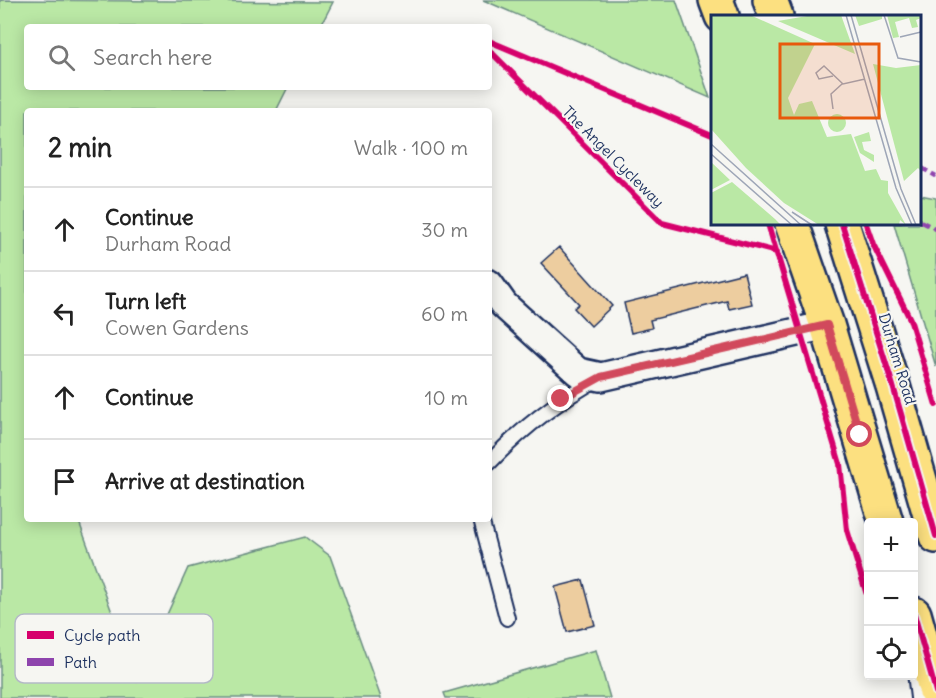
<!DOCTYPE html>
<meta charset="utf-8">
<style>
body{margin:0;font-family:Delius,sans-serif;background:#f6f6f6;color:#222}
.controls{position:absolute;right:18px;bottom:18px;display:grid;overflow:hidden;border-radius:6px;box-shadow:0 3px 15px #0003}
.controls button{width:54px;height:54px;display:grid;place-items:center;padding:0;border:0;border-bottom:2px solid #e0e0e0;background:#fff;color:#222;font:30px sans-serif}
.stop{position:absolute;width:18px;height:18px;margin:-14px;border:4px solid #d1495b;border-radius:50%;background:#fff}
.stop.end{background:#d1495b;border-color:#fff;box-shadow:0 2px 6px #0008}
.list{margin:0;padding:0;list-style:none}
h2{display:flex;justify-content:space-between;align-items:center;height:78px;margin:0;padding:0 24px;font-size:26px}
h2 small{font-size:20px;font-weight:400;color:#767676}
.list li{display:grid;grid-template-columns:39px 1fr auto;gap:18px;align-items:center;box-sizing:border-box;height:84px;padding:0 24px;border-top:2px solid #e0e0e0}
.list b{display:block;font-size:22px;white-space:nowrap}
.list p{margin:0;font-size:20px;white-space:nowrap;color:#767676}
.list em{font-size:20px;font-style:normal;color:#767676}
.icon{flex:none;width:33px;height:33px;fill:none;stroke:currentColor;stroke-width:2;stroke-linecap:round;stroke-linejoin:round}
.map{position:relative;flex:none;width:936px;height:698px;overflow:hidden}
.search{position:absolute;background:#fff;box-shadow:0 3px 15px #0003;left:24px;top:24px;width:468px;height:66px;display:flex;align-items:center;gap:15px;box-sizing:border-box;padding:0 21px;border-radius:6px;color:#767676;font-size:22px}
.panel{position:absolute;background:#fff;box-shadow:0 3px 15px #0003;left:24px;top:108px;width:468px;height:414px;border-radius:6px}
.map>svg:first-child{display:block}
.green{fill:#bae8a5;stroke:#6a8c82;stroke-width:1.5}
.building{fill:#edcd9f;stroke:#1b2f5e;stroke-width:1.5}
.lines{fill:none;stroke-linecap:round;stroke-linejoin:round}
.service-casing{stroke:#1b2f5e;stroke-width:18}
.minor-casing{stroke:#1b2f5e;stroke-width:32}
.primary-casing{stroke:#1b2f5e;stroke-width:38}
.path{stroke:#1b2f5e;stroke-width:4;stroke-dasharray:4.5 4.5;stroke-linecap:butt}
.service{stroke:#f6f6f2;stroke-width:14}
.minor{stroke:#f6f6f2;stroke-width:27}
.primary{stroke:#fce080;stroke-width:33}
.quiet{stroke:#8e44ad;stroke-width:4.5;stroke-dasharray:9 4.5;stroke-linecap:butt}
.cycleway-casing{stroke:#f6f6f2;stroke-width:10}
.cycleway{stroke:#d6006c;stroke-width:6}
.route{stroke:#d1495b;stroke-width:8}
.labels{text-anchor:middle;stroke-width:4.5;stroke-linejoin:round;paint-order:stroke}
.street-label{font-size:15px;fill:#1b2f5e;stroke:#f6f6f2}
.inset-road{fill:none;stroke:#9ea6b7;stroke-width:1.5}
.view{fill:#e8590c;fill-opacity:0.15;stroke:#e8590c;stroke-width:3}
.inset-edge{fill:none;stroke:#1b2f5e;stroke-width:3}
.key{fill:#f6f6f2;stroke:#b4bac6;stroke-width:1.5}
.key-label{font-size:16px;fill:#1b2f5e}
</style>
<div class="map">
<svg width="936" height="698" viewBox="0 0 936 698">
<rect width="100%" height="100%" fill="#f6f6f2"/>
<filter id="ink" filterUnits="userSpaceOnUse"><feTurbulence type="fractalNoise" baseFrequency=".0167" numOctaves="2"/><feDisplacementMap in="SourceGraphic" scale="12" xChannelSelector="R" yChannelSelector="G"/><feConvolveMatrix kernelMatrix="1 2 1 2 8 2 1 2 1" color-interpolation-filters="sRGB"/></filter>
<g filter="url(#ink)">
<path class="green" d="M0,0L333,2L320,27H27V87H288L276,111H27V519H78L137,681L188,568L305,537L330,556L381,698H0Z
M483,0H676L710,98Z
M920,195L936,198V367L894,224H920Z
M596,650L610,698H446L444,693Z"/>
<path class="building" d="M559,247L612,306L591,326L574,308L579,304L541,263Z
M744,273L752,304L729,309L727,301L650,320L652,328L631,333L624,303Z
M583,580L595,625L567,632L555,587Z"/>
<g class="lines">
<defs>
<path id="service" d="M489,463C522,428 557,401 599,378
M481,519L507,618
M914,665L918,698"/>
<path id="minor" d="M489,284L504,305L578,372L601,377L827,325"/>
<path id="primary" d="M716,0L722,16
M770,0L776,16
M792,224L827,325L886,522
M842,224L893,386L936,536
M914,614L936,692"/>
</defs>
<use href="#service" class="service-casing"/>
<use href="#minor" class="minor-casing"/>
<use href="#primary" class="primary-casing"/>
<path class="path" d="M930,385L936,386"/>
<use href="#service" class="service"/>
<use href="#minor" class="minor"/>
<use href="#primary" class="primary"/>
<path class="quiet" d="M920,167L936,176
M920,221L936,229"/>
<defs>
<path id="cycleway" d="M489,41L712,135
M489,50L662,223L777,252
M768,224L840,464L847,530L868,598
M842,224L893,386L936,536
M866,224L873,244L910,319L936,405
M914,614L936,692"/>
</defs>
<use href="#cycleway" class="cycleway-casing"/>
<use href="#cycleway" class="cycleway"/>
</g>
</g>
<g class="lines" filter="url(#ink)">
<path class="route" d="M561,399L601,377L827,325L860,435"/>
</g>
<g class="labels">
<g class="street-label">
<text transform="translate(613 157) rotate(45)" y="5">The Angel Cycleway</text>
<text transform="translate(897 359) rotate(73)" y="5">Durham Road</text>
</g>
</g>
<g transform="translate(711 15)">
<rect width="210" height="210" fill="#f6f6f2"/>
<path d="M0,0H39L104,29L77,83L83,100L88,89L101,86L116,122L140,119L154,156L165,154L170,165L177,166V178L195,210L189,205L188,210H108L73,188L35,153L0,114ZM102,0H130L144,39L67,6ZM144,0H171V4L148,11ZM176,0H210V3L205,5L207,12L201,13L198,3L184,7L188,22L182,23ZM162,49L185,53L210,50V156L207,153L193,166ZM117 108a9 9 0 1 1 18 0a9 9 0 1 1-18 0ZM158,117L160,126L151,127L153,135L163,140V147L149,138L143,122ZM0,147L19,165L0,175ZM21,167L64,204L70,210H0V178Z" fill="#bae8a5"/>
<path class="inset-road" d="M135,0L185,173L201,210M140,0L190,174L205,210M173,0L187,43L210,47M189,22L210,17M122,61L108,64L105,58L113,51L132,69L154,64M122,94L120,79L131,69M0,129L90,210M0,139L81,210M81,197L101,210"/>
<path class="view" d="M69,29H168V103H69Z"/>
<rect width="210" height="210" class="inset-edge"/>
</g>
<rect x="15" y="614" width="198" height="69" rx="9" class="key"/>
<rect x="27" y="631" width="27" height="8" fill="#d6006c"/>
<rect x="27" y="658" width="27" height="8" fill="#8e44ad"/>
<g class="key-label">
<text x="64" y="641">Cycle path</text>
<text x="64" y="668">Path</text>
</g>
</svg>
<div class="controls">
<button>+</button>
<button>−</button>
<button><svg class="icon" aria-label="locate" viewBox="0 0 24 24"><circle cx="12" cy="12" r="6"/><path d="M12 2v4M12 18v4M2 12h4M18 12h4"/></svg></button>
</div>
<div class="stop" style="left:860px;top:435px"></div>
<div class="stop end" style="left:561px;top:399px"></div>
<div class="search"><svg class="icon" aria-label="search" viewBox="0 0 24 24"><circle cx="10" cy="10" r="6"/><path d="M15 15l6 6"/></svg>Search here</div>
<section class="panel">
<h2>2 min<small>Walk · 100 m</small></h2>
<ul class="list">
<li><svg class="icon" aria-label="ahead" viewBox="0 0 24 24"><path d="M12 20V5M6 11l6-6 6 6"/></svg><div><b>Continue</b><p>Durham Road</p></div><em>30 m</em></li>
<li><svg class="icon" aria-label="left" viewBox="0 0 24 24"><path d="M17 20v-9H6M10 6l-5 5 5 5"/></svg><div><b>Turn left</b><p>Cowen Gardens</p></div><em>60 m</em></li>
<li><svg class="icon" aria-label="ahead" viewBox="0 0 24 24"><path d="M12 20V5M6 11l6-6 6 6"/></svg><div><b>Continue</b></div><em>10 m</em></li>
<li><svg class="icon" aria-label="arrive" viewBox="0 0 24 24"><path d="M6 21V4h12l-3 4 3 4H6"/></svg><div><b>Arrive at destination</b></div></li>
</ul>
</section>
</div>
